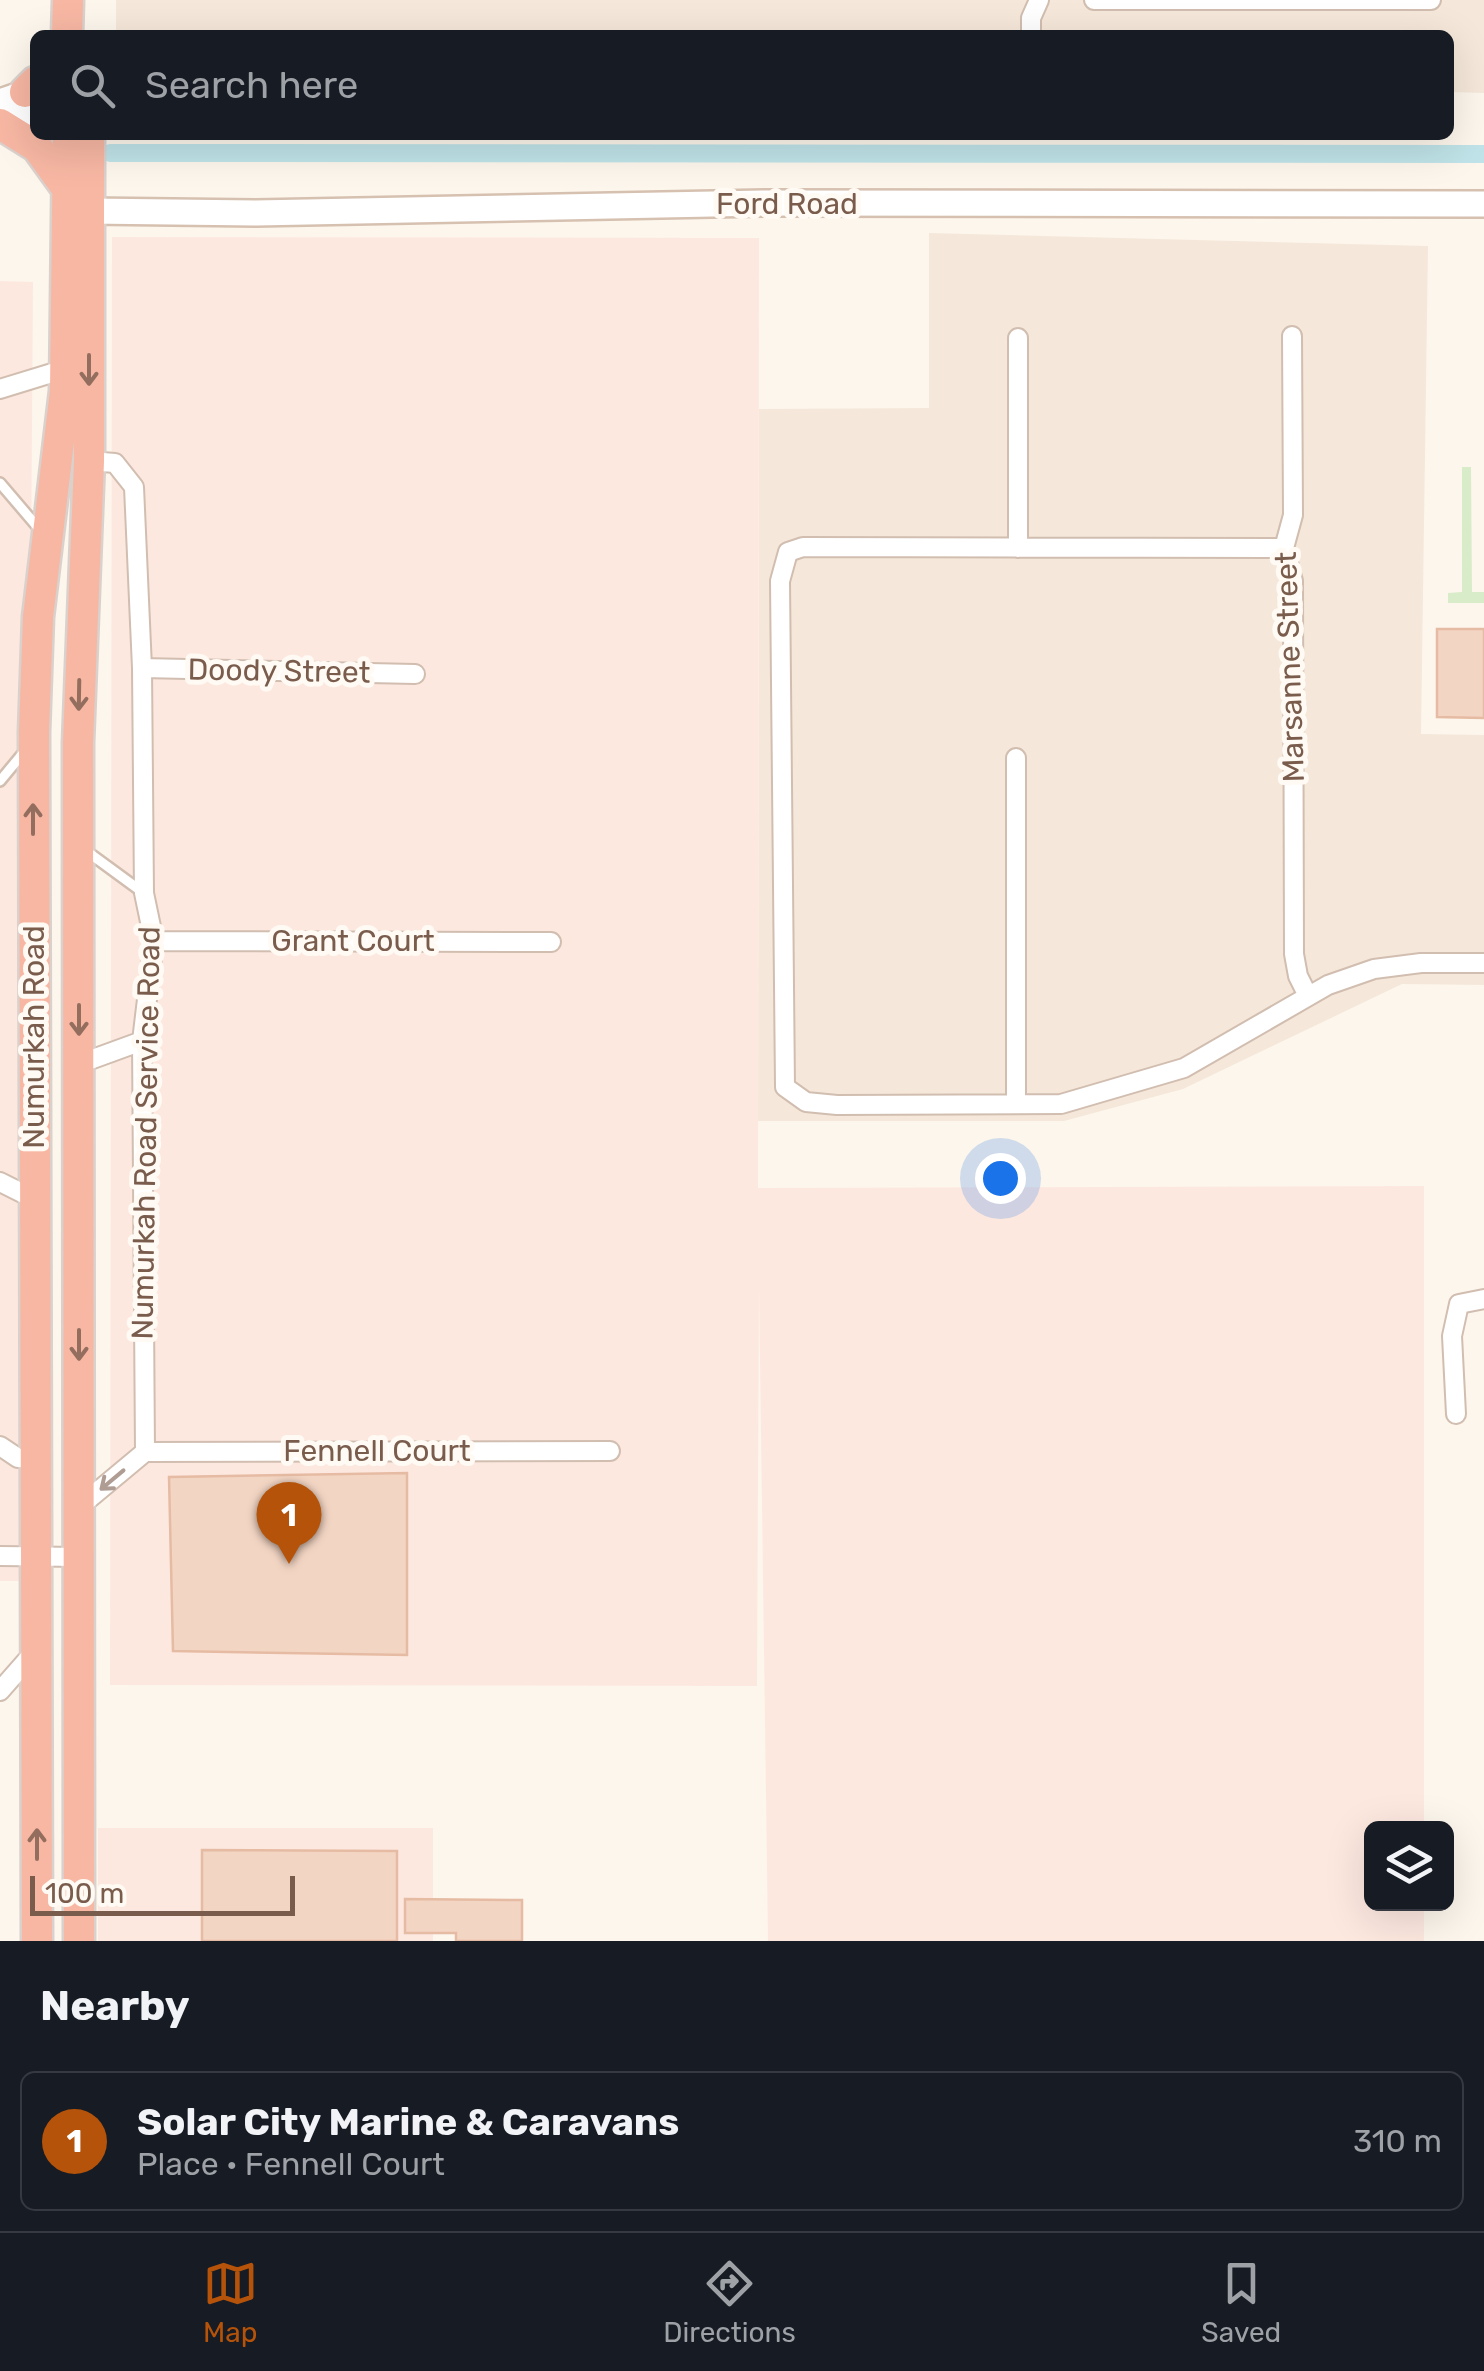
<!DOCTYPE html>
<meta charset="utf-8">
<style>
body{margin:0;font-family:Rubik,sans-serif;background:#20242c;color:#f1f3f6}
.controls{position:absolute;right:30px;bottom:30px;display:grid;overflow:hidden;border-radius:15px;box-shadow:0 10px 40px #0002}
.controls button{width:90px;height:90px;display:grid;place-items:center;padding:0;border:0;border-bottom:2px solid #363941;background:#171b24;color:#f1f3f6;font:50px sans-serif}
.scale{position:absolute;left:30px;bottom:25px;width:265px;box-sizing:border-box;padding-left:10px;border:5px solid #7a5c4d;border-top:0;font-size:28px;line-height:35px;white-space:nowrap;color:#7a5c4d;-webkit-text-stroke:8px #fffaf3;paint-order:stroke}
.you{position:absolute;left:1000px;top:1178px;width:35px;height:35px;margin:-25px;border:8px solid #fff;border-radius:50%;background:#1a73e8;box-shadow:0 0 0 15px #1a73e833}
.badge{display:grid;place-items:center;width:65px;height:65px;border-radius:50%;background:#b45309;color:#fff;font-size:32px;font-weight:700}
.pin{position:absolute;translate:-50% -82px;filter:drop-shadow(0 2px 5px #0008)}
.pin::after{content:'';position:absolute;top:52px;width:35px;height:30px;background:inherit;clip-path:polygon(0 0,100% 0,50% 100%)}
.list{margin:0;padding:0;list-style:none}
h2{display:flex;justify-content:space-between;align-items:center;height:130px;margin:0;padding:0 40px;font-size:42px}
h2 small{font-size:32px;font-weight:400;color:#9ea1a6}
.list li{display:grid;grid-template-columns:65px 1fr auto;gap:30px;align-items:center;box-sizing:border-box;height:140px;margin:0 20px 20px;padding:0 20px;border:2px solid #363941;border-radius:15px}
.list b{display:block;font-size:38px;white-space:nowrap}
.list p{margin:0;font-size:32px;white-space:nowrap;color:#9ea1a6}
.list em{font-size:32px;font-style:normal;color:#9ea1a6}
.icon{flex:none;width:55px;height:55px;fill:none;stroke:currentColor;stroke-width:2;stroke-linecap:round;stroke-linejoin:round}
.map{position:relative;flex:none;width:1484px;height:1941px;overflow:hidden}
.search{position:absolute;background:#171b24;box-shadow:0 10px 40px #0002;left:30px;right:30px;top:30px;height:110px;display:flex;align-items:center;gap:25px;box-sizing:border-box;padding:0 35px;border-radius:15px;color:#9ea1a6;font-size:38px}
.sheet{height:290px;background:#171b24}
nav{display:flex;justify-content:space-around;align-items:center;box-sizing:border-box;height:140px;border-top:2px solid #363941;background:#171b24;font-size:28px;color:#9ea1a6}
nav a{display:grid;justify-items:center;gap:5px}
nav .on{color:#b45309}
.map>svg:first-child{display:block}
.residential{fill:#f5e8da}
.commercial{fill:#fde8e0}
.green{fill:#d8ecc9}
.lines{fill:none;stroke-linecap:round;stroke-linejoin:round}
.canal{stroke:#bfe3e8;stroke-width:18}
.building{fill:#f3d5c3;stroke:#e6bba3;stroke-width:2.5}
.lane-casing{stroke:#d1beb0;stroke-width:14}
.street-casing{stroke:#d1beb0;stroke-width:22}
.secondary-casing{stroke:#d6c0b0;stroke-width:30}
.highway-casing{stroke:#dad1cd;stroke-width:35}
.lane{stroke:#fff;stroke-width:9}
.street{stroke:#fff;stroke-width:18}
.secondary{stroke:#fff;stroke-width:25}
.highway{stroke:#f7b7a3;stroke-width:30}
.oneway{stroke:#936e5e}
.oneway2{stroke:#af9d94}
.labels{text-anchor:middle;stroke-width:10;stroke-linejoin:round;paint-order:stroke}
.street-label{font-size:30px;fill:#7a5c4d;stroke:#fffaf3}
</style>
<div class="map">
<svg width="1484" height="1941" viewBox="0 0 1484 1941">
<rect width="100%" height="100%" fill="#fdf6ec"/>
<path class="residential" d="M116,0H1484V93L1449,92V35H116Z
M929,233L1428,246L1421,734L1484,735V985L1402,984L1183,1089L1064,1121H758L759,409L929,408Z"/>
<path class="commercial" d="M112,237L759,238L758,1188L1424,1186V1828H1372V1904H1424V1941H768L759,1287L757,1686L110,1685Z
M0,281L33,282L24,1581H0Z
M98,1828H433V1941H98Z"/>
<path class="green" d="M1462,467H1471L1472,592H1484V603H1448V593L1462,592Z"/>
<g class="lines">
<path class="canal" d="M110,153L1484,154"/>
</g>
<path class="building" d="M1437,629H1484V718L1437,717Z
M407,1473V1655L173,1651L169,1477Z
M202,1850L397,1851V1941H202Z
M405,1899L522,1900V1941H456V1933H405Z"/>
<g class="lines">
<defs>
<path id="lane" d="M0,483L41,531
M0,781L24,752
M85,850L141,891"/>
<path id="street" d="M1094,0H1431
M1031,35V18L1039,0
M1292,336L1293,515L1284,548L1293,581L1294,954L1298,976L1308,996
M1018,338V548
M0,389L65,369
M89,461L115,463L134,487L142,668L144,893L154,941L142,1041L145,1452
M1284,548L803,547L788,552L780,581L785,1087L806,1102L837,1105L1061,1104L1184,1068L1328,985L1374,969L1421,963H1484
M142,668L415,674
M1016,758V1104
M154,941L551,942
M79,1064L142,1041
M0,1182L34,1199
M1456,1414L1452,1336L1459,1304L1484,1299
M0,1446L18,1458L35,1459
M145,1452L610,1451
M79,1507L145,1452
M0,1556L79,1557
M0,1691L36,1650"/>
<path id="secondary" d="M0,102L35,90
M0,123L35,112
M89,211L256,213L767,203L1484,204"/>
<path id="highway" d="M67,35L68,0
M25,92L35,82
M0,124L37,147L68,190
M37,1941L34,732L38,617L65,391L68,135
M79,1941L78,743L89,461V135"/>
</defs>
<use href="#lane" class="lane-casing"/>
<use href="#street" class="street-casing"/>
<use href="#secondary" class="secondary-casing"/>
<use href="#highway" class="highway-casing"/>
<use href="#lane" class="lane"/>
<use href="#street" class="street"/>
<use href="#secondary" class="secondary"/>
<use href="#highway" class="highway"/>
</g>
<defs><path id="oneway-shaft" d="M-6 0H5M1.5-3L5.5 0L1.5 3" fill="none" stroke-width="1.6" stroke-linecap="round" stroke-linejoin="round" transform="scale(2.5)"/></defs>
<g class="oneway">
<use href="#oneway-shaft" transform="translate(89 370) rotate(90)"/>
<use href="#oneway-shaft" transform="translate(79 695) rotate(91)"/>
<use href="#oneway-shaft" transform="translate(33 819) rotate(-90)"/>
<use href="#oneway-shaft" transform="translate(79 1020) rotate(90)"/>
<use href="#oneway-shaft" transform="translate(79 1345) rotate(90)"/>
<use href="#oneway-shaft" transform="translate(37 1844) rotate(-90)"/>
</g>
<use class="oneway2" href="#oneway-shaft" transform="translate(112 1480) rotate(140)"/>
<g class="labels">
<g class="street-label">
<text x="787" y="214">Ford Road</text>
<text transform="translate(1290 667) rotate(-92)" y="10">Marsanne Street</text>
<text transform="translate(279 671) rotate(1)" y="10">Doody Street</text>
<text x="353" y="951">Grant Court</text>
<text transform="translate(34 1037) rotate(-90)" y="10">Numurkah Road</text>
<text transform="translate(146 1133) rotate(-89)" y="10">Numurkah Road Service Road</text>
<text x="377" y="1461">Fennell Court</text>
</g>
</g>
</svg>
<div class="controls">
<button><svg class="icon" aria-label="layers" viewBox="0 0 24 24"><path d="M12 4l9 5-9 5-9-5zM3 14l9 5 9-5"/></svg></button>
</div>
<div class="scale">100 m</div>
<div class="you"></div>
<div class="pin badge" style="left:289px;top:1564px">1</div>
<div class="search"><svg class="icon" aria-label="search" viewBox="0 0 24 24"><circle cx="10" cy="10" r="6"/><path d="M15 15l6 6"/></svg>Search here</div>
</div>
<section class="sheet">
<h2>Nearby<small></small></h2>
<ul class="list">
<li><span class="badge">1</span><div><b>Solar City Marine &amp; Caravans</b><p>Place · Fennell Court</p></div><em>310 m</em></li>
</ul>
</section>
<nav>
<a class="on"><svg class="icon" aria-label="map" viewBox="0 0 24 24"><path d="M3 6l6-2 6 2 6-2v14l-6 2-6-2-6 2zM9 4v14M15 6v14"/></svg>Map</a>
<a><svg class="icon" aria-label="directions" viewBox="0 0 24 24"><path d="M12 3l9 9-9 9-9-9zM9 14v-3h6M13 9l2 2-2 2"/></svg>Directions</a>
<a><svg class="icon" aria-label="saved" viewBox="0 0 24 24"><path d="M7 4h10v16l-5-4-5 4z"/></svg>Saved</a>
</nav>
